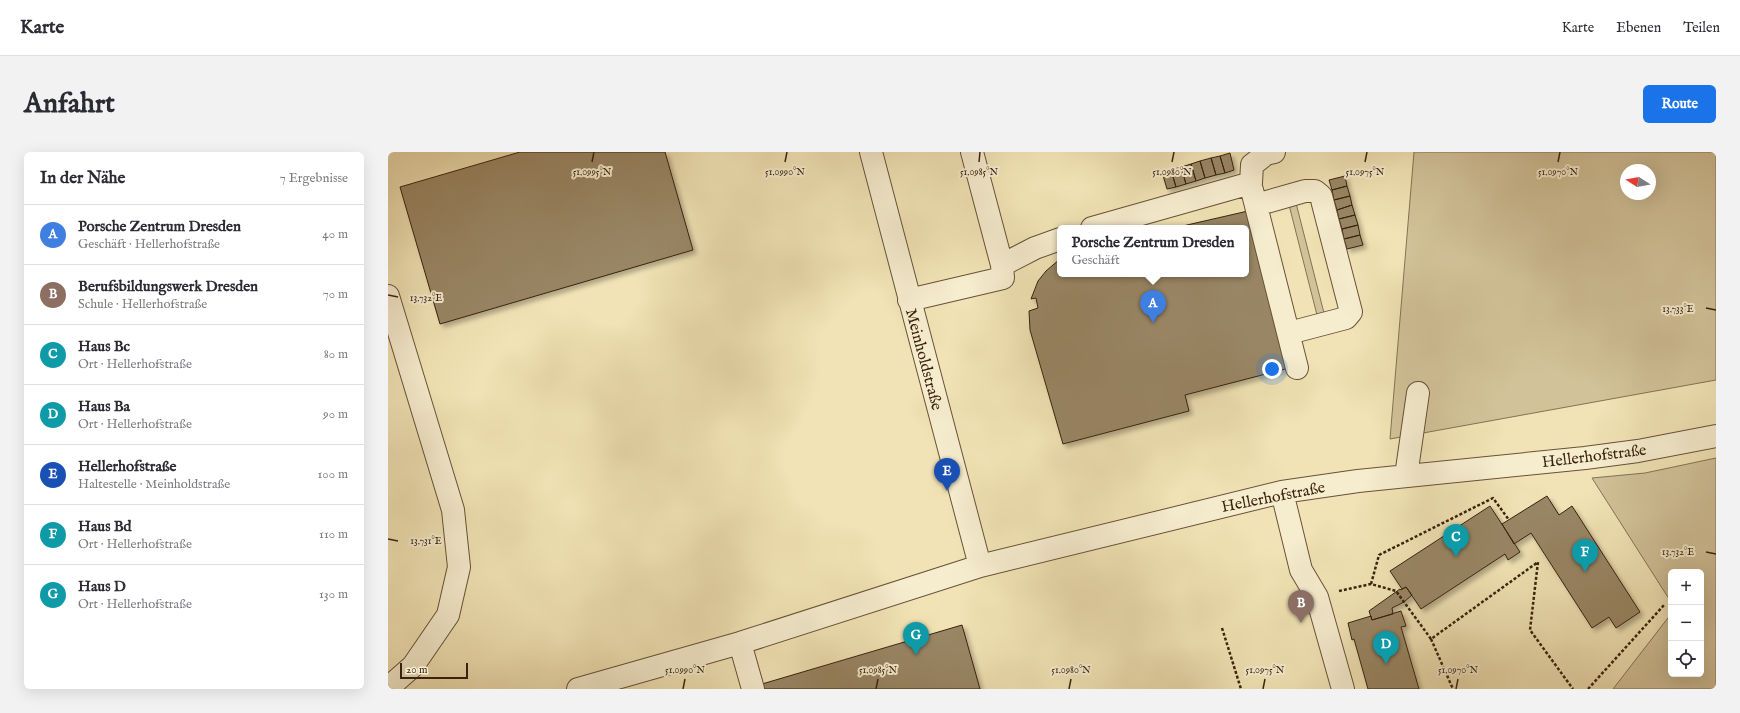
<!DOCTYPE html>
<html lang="de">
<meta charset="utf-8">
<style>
body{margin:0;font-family:"IM FELL English",serif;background:#f2f2f3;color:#2b2b33}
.controls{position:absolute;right:12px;bottom:12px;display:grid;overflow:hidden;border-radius:6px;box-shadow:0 4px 16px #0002}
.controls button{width:36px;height:36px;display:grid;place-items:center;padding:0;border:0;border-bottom:1px solid #e1e1e2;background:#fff;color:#2b2b33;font:20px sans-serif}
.compass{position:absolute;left:1232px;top:12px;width:36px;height:36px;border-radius:50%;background:#fff;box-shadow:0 4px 16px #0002;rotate:281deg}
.scale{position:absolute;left:12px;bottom:10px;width:68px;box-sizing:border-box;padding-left:4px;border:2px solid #39220e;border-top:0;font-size:11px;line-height:14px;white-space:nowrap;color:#39220e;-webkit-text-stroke:3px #f6edcf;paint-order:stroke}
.you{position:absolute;left:884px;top:217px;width:14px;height:14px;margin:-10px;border:3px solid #fff;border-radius:50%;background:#1a73e8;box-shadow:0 0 0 6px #1a73e833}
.badge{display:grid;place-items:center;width:26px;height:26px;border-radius:50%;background:#1a73e8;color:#fff;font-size:13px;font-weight:700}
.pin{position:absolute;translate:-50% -33px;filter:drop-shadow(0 1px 2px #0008)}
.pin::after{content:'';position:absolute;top:21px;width:14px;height:12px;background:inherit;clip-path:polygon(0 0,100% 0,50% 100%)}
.popup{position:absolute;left:669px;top:73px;width:192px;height:52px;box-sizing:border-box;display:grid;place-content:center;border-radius:6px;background:#fff;filter:drop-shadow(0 1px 3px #0005);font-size:13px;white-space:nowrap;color:#7c7c81}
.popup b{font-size:15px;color:#2b2b33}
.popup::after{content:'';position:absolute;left:50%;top:100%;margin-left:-8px;border:8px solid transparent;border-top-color:#fff}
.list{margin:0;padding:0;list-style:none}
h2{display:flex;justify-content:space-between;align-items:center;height:52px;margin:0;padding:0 16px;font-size:17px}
h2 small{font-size:13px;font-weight:400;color:#7c7c81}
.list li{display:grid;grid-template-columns:26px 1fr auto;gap:12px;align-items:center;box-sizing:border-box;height:60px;padding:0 16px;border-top:1px solid #e1e1e2}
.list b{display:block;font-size:15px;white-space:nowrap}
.list p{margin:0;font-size:13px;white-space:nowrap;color:#7c7c81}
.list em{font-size:13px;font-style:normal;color:#7c7c81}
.icon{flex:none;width:22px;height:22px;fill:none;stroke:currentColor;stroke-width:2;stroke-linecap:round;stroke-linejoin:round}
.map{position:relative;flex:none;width:1328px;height:537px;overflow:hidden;border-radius:6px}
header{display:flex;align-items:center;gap:24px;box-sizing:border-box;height:56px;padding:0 20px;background:#fff;border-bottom:1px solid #e1e1e2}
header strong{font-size:19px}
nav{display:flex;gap:22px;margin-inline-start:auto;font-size:14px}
.intro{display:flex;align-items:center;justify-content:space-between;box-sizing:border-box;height:96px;padding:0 24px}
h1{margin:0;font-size:28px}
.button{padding:10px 18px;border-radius:6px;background:#1a73e8;color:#fff;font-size:14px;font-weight:700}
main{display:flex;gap:24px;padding:0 24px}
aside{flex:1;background:#fff;border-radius:6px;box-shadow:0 4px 16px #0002}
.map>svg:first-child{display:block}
.green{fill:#d2c299;stroke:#867254;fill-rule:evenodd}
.building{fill:#998665;stroke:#39220e;filter:url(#shadow)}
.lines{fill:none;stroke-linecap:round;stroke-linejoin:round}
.minor-casing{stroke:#675238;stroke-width:24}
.path{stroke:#39220e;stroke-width:2.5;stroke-dasharray:3 2;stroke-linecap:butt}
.minor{stroke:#f6edcf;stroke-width:22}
.ticks{fill:none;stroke:#39220e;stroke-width:1.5}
.labels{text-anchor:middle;stroke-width:4;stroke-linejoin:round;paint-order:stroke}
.street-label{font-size:16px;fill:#39220e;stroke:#f6edcf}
.ticks-label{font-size:10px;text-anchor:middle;fill:#39220e;stroke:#f6edcf;stroke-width:4;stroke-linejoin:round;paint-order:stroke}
</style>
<header>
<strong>Karte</strong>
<nav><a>Karte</a><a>Ebenen</a><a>Teilen</a></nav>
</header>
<div class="intro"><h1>Anfahrt</h1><a class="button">Route</a></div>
<main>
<aside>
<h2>In der Nähe<small>7 Ergebnisse</small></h2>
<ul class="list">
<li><span class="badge" style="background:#3f7fe0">A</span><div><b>Porsche Zentrum Dresden</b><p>Geschäft · Hellerhofstraße</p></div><em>40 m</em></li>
<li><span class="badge" style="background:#8d6e63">B</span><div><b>Berufsbildungswerk Dresden</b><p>Schule · Hellerhofstraße</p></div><em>70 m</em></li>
<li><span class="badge" style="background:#0f9aa8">C</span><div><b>Haus Bc</b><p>Ort · Hellerhofstraße</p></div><em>80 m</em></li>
<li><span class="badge" style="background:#0f9aa8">D</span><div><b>Haus Ba</b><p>Ort · Hellerhofstraße</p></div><em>90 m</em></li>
<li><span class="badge" style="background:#1a4fb4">E</span><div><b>Hellerhofstraße</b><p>Haltestelle · Meinholdstraße</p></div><em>100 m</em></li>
<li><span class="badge" style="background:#0f9aa8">F</span><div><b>Haus Bd</b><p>Ort · Hellerhofstraße</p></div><em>110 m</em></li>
<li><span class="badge" style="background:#0f9aa8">G</span><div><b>Haus D</b><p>Ort · Hellerhofstraße</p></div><em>130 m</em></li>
</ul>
</aside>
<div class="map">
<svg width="1328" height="537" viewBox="0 0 1328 537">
<defs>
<filter id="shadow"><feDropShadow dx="3.5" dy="3.5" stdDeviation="2" flood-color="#0004"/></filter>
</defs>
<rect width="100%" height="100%" fill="#f1e3b5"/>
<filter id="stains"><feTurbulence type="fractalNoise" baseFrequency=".005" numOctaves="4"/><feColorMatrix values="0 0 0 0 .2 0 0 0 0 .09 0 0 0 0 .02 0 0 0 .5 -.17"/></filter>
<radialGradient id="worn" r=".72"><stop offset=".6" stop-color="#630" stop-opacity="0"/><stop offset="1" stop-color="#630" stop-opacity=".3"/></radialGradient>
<path class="green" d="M1026,0H1328V228L1002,287ZM1238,18H1262V42H1238Z
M907,47L937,165L930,167L900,49Z
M1328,306V537H1225L1283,462V522H1313V420H1283V450L1204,326L1257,321Z"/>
<path class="building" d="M132,0H277L305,98L52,172L12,35Z
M842,1L846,18L837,21L832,4Z
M832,4L837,21L828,23L823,6Z
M823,6L828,23L817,26L812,9Z
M812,9L817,26L808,29L803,12Z
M803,12L808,29L798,32L793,15Z
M793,15L798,32L788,35L783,18Z
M783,18L788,35L779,37L774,20Z
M957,24L959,34L944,38L941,28Z
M959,34L962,44L946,48L944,38Z
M962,44L964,53L949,58L946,48Z
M964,53L967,63L951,67L949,58Z
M860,59L901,216L797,243L801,259L675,292L642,178L641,159L650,156L648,146L643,147L650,129L658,119L672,107V122H858V76H786Z
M967,63L970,73L954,77L951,67Z
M970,73L972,83L956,87L954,77Z
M972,83L975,93L959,97L956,87Z
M1159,344L1171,363L1184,354L1252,460L1228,476L1221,465L1204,476L1143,381L1126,392L1114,372Z
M1102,354L1132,400L1120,408L1117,402L1033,457L1018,435L1014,437L1002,419Z
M1018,435L1024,443L1016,450L1004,456L1005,462L984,468L981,459L1012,437L1013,438Z
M1013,459L1018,474L1013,475L1031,537H980L966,487L964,488L960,471L983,464L984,468Z
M574,473L592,537H375L374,532Z"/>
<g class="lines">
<defs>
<path id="minor" d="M483,0L592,414
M864,38L909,216
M868,53L917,39H927L933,44L963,160L958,166L901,181
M704,76L863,31L864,13L878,2L886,0
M614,113L647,96L672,87
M0,144L65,358L71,415L60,463L25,514L0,536
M521,148L615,126L614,113L584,0
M1018,324L1030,241
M894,340L913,418L929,445L955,537
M352,491L365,537
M190,537L352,491L592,414L894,340L970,329L1197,306L1250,299L1328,284"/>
</defs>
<use href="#minor" class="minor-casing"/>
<path class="path" d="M983,432L991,403L1105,346L1121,368
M951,439L983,432L1008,439L1043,487L1150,410L1142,478L1185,537
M834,476L853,537
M1043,487L1065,537
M1200,537L1277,452"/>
<use href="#minor" class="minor"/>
</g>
<path class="ticks" d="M204,10L206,0M397,10L399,0M591,10L592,0M784,10L786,0M977,10L979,0M1170,10L1172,0M0,143L10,145M1318,156L1328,158M0,387L10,389M1318,400L1328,402M295,537L297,527M488,537L490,527M681,537L683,527M875,537L877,527M1068,537L1070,527"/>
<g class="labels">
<g class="street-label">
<text transform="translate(537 207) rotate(75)" y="6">Meinholdstraße</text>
<text transform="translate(1206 303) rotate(-7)" y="6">Hellerhofstraße</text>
<text transform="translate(885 344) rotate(-11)" y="6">Hellerhofstraße</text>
</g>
</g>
<g class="ticks-label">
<text x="204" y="23">51.0995°N</text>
<text x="397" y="23">51.0990°N</text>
<text x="591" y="23">51.0985°N</text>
<text x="784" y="23">51.0980°N</text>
<text x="977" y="23">51.0975°N</text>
<text x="1170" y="23">51.0970°N</text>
<text x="38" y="149">13.732°E</text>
<text x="1290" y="160">13.733°E</text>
<text x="38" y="392">13.731°E</text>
<text x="1290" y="403">13.732°E</text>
<text x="297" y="521">51.0990°N</text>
<text x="490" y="521">51.0985°N</text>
<text x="683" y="521">51.0980°N</text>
<text x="877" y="521">51.0975°N</text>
<text x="1070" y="521">51.0970°N</text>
</g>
<rect width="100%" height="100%" filter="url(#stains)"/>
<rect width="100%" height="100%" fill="url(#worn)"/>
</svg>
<div class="controls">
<button>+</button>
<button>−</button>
<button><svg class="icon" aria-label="locate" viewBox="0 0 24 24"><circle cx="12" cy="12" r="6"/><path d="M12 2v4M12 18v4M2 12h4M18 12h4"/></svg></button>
</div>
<svg class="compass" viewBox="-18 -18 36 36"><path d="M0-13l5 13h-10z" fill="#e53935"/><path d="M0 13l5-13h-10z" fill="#7c7c81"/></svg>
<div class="scale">20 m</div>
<div class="you"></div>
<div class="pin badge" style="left:765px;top:171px;background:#3f7fe0">A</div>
<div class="popup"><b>Porsche Zentrum Dresden</b>Geschäft</div>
<div class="pin badge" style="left:913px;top:471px;background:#8d6e63">B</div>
<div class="pin badge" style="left:1068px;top:405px;background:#0f9aa8">C</div>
<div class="pin badge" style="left:998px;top:512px;background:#0f9aa8">D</div>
<div class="pin badge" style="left:559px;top:339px;background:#1a4fb4">E</div>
<div class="pin badge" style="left:1197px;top:420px;background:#0f9aa8">F</div>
<div class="pin badge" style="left:528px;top:503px;background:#0f9aa8">G</div>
</div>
</main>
